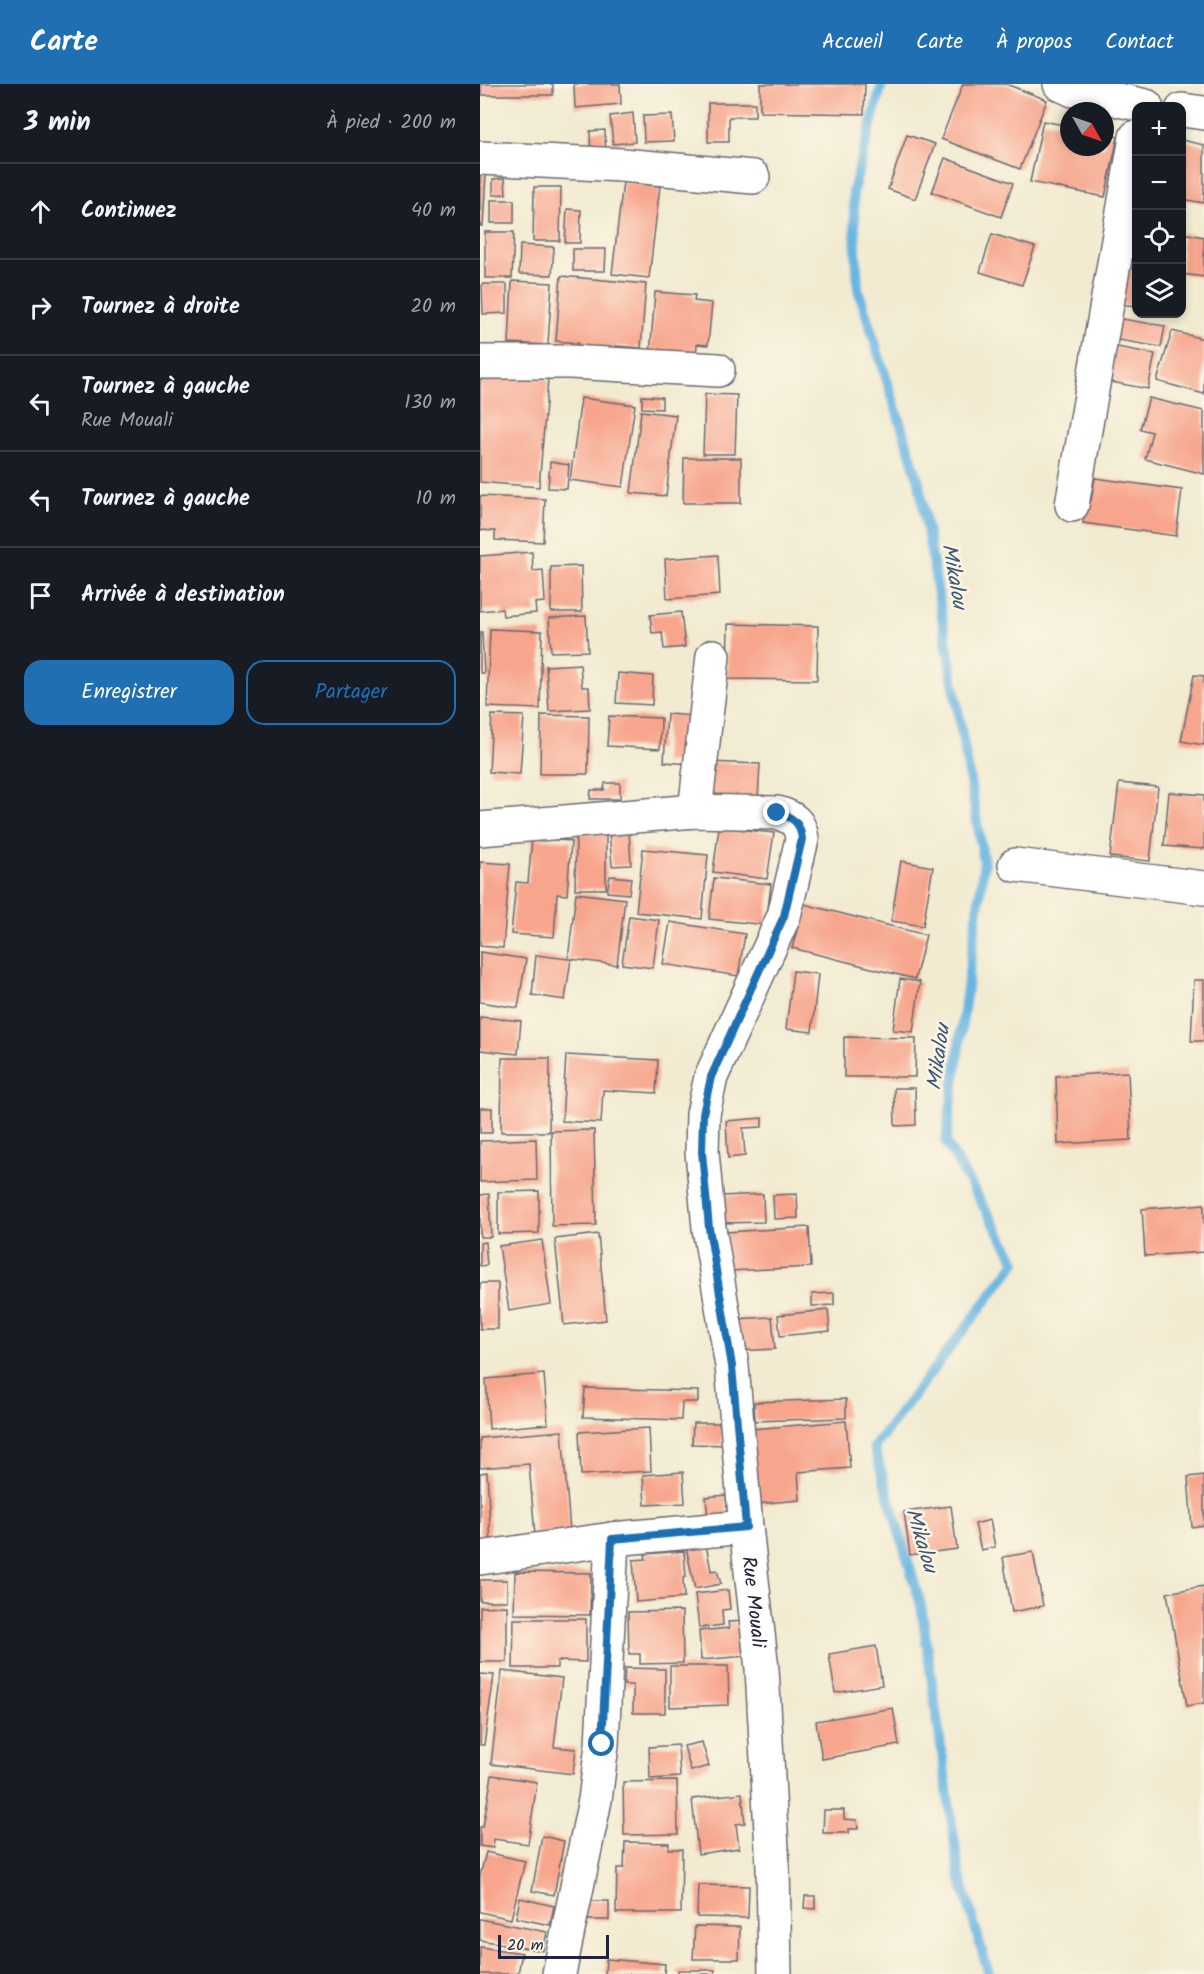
<!DOCTYPE html>
<html lang="fr">
<meta charset="utf-8">
<style>
body{margin:0;font-family:Kalam,sans-serif;background:#20242c;color:#f1f3f6}
.controls{position:absolute;right:18px;top:18px;display:grid;overflow:hidden;border-radius:12px;box-shadow:0 3px 9px #0003}
.controls button{width:54px;height:54px;display:grid;place-items:center;padding:0;border:0;border-bottom:2px solid #363941;background:#171b24;color:#f1f3f6;font:30px sans-serif}
.compass{position:absolute;left:580px;top:18px;width:54px;height:54px;border-radius:50%;background:#171b24;box-shadow:0 3px 9px #0003;rotate:130deg}
.scale{position:absolute;left:18px;bottom:15px;width:111px;box-sizing:border-box;padding-left:6px;border:3px solid #22223b;border-top:0;font-size:16px;line-height:21px;white-space:nowrap;color:#22223b;-webkit-text-stroke:4px #fcf5e5;paint-order:stroke}
.stop{position:absolute;width:18px;height:18px;margin:-14px;border:4px solid #1f6fb2;border-radius:50%;background:#fff}
.stop.end{background:#1f6fb2;border-color:#fff;box-shadow:0 2px 6px #0008}
.list{margin:0;padding:0;list-style:none}
h2{display:flex;justify-content:space-between;align-items:center;height:78px;margin:0;padding:0 24px;font-size:26px}
h2 small{font-size:20px;font-weight:400;color:#9ea1a6}
.list li{display:grid;grid-template-columns:39px 1fr auto;gap:18px;align-items:center;box-sizing:border-box;height:96px;padding:0 24px;border-top:2px solid #363941}
.list b{display:block;font-size:22px;white-space:nowrap}
.list p{margin:0;font-size:20px;white-space:nowrap;color:#9ea1a6}
.list em{font-size:20px;font-style:normal;color:#9ea1a6}
.actions{display:flex;gap:12px;padding:18px 24px}
.actions a{flex:1;padding:14px 0;border:2px solid #1f6fb2;border-radius:18px;text-align:center;font-size:21px;color:#1f6fb2}
.actions .main{background:#1f6fb2;color:#fff}
.icon{flex:none;width:33px;height:33px;fill:none;stroke:currentColor;stroke-width:2;stroke-linecap:round;stroke-linejoin:round}
.map{position:relative;flex:none;width:724px;height:1890px;overflow:hidden}
header{display:flex;align-items:center;gap:36px;box-sizing:border-box;height:84px;padding:0 30px;background:#1f6fb2;color:#fff}
header strong{font-size:28px}
nav{display:flex;gap:33px;margin-inline-start:auto;font-size:21px}
main{display:flex}
aside{flex:1;background:#171b24}
.map>svg:first-child{display:block}
.lines{fill:none;stroke-linecap:round;stroke-linejoin:round}
.stream{stroke:#68b5e2;stroke-width:10}
.building{fill:#f7a58c}
.minor-casing{stroke:#6b6870;stroke-width:36}
.minor{stroke:#fff;stroke-width:33}
.route{stroke:#1f6fb2;stroke-width:8}
.labels{text-anchor:middle;stroke-width:5;stroke-linejoin:round;paint-order:stroke}
.street-label{font-size:20px;fill:#22223b;stroke:#fcf5e5}
.water-label{font-size:21px;font-style:italic;fill:#3a5575;stroke:#fcf5e5}
</style>
<header>
<strong>Carte</strong>
<nav><a>Accueil</a><a>Carte</a><a>À propos</a><a>Contact</a></nav>
</header>
<main>
<aside>
<h2>3 min<small>À pied · 200 m</small></h2>
<ul class="list">
<li><svg class="icon" aria-label="ahead" viewBox="0 0 24 24"><path d="M12 20V5M6 11l6-6 6 6"/></svg><div><b>Continuez</b></div><em>40 m</em></li>
<li><svg class="icon" aria-label="right" viewBox="0 0 24 24"><path d="M7 20v-9h11M14 6l5 5-5 5"/></svg><div><b>Tournez à droite</b></div><em>20 m</em></li>
<li><svg class="icon" aria-label="left" viewBox="0 0 24 24"><path d="M17 20v-9H6M10 6l-5 5 5 5"/></svg><div><b>Tournez à gauche</b><p>Rue Mouali</p></div><em>130 m</em></li>
<li><svg class="icon" aria-label="left" viewBox="0 0 24 24"><path d="M17 20v-9H6M10 6l-5 5 5 5"/></svg><div><b>Tournez à gauche</b></div><em>10 m</em></li>
<li><svg class="icon" aria-label="arrive" viewBox="0 0 24 24"><path d="M6 21V4h12l-3 4 3 4H6"/></svg><div><b>Arrivée à destination</b></div></li>
</ul>
<div class="actions"><a class="main">Enregistrer</a><a>Partager</a></div>
</aside>
<div class="map">
<svg width="724" height="1890" viewBox="0 0 724 1890">
<rect width="100%" height="100%" fill="#fcf5e5"/>
<filter id="ink" filterUnits="userSpaceOnUse"><feTurbulence type="fractalNoise" baseFrequency=".0167" numOctaves="2"/><feDisplacementMap in="SourceGraphic" scale="12" xChannelSelector="R" yChannelSelector="G"/><feConvolveMatrix kernelMatrix="1 2 1 2 8 2 1 2 1" color-interpolation-filters="sRGB"/></filter>
<filter id="wash" filterUnits="userSpaceOnUse"><feTurbulence type="fractalNoise" baseFrequency=".008" numOctaves="4" result="noise"/><feDisplacementMap in="SourceGraphic" scale="24" xChannelSelector="R" yChannelSelector="G"/><feGaussianBlur stdDeviation="1.35" result="paint"/><feColorMatrix in="noise" values="0 0 0 0 0 0 0 0 0 0 0 0 0 0 0 0 0 1.4 0 .05"/><feComposite in="paint" operator="in"/></filter>
<g filter="url(#wash)">
<rect width="100%" height="100%" fill="#f2ebd1"/>
<g class="lines">
<path class="stream" d="M402,0L373,107L378,205L439,398L504,779L466,1058L536,1178L394,1363L441,1521L479,1789L509,1890"/>
</g>
<g id="blocks">
<path class="building" d="M1,0H73V11H1Z
M94,0H140L141,20L95,24Z
M280,0H385L384,30L280,28Z
M483,0H526L567,16L540,85L461,55Z
M228,19H275V33H249V58H228Z
M153,29L155,58L133,60L130,32Z
M192,31L194,57L164,58L163,32Z
M563,37L589,42V63H625V50L638,53L625,113L550,98Z
M125,46L126,76H111L110,47Z
M427,51L455,60L435,115L408,105Z
M702,56L724,61V119L702,115Z
M465,74L533,99L521,133L452,108Z
M0,90H6L3,142H0Z
M25,94L26,110L13,111V95Z
M143,98L180,102L169,194L132,190Z
M54,103H81L80,157H53Z
M11,116H34V139H11Z
M87,125L101,126L100,159H85Z
M5,148H34L32,194H5Z
M702,149L724,153V193L702,190Z
M512,150L555,163L542,201L500,188Z
M40,161L74,163L72,191L39,190Z
M93,165H126L125,187H93Z
M641,184L656,185V222L637,220Z
M81,192L166,200L161,264L136,262L135,270L98,267V259L76,257Z
M32,197L72,199L68,261L29,259Z
M2,200H27V229L3,230Z
M175,208L215,211L214,217L232,219L228,261L217,260L216,275L170,271Z
M636,234L685,242L681,263L632,255Z
M692,247L724,255V310L677,297Z
M627,261L675,270L668,305L620,296Z
M0,290L68,295L59,403L0,398Z
M225,310L257,311L255,370H223Z
M162,312L182,313V325L162,324Z
M101,314L155,321L143,403L90,396Z
M669,314L724,327V390L665,375L672,348L660,345Z
M161,327L196,331L186,412L151,409Z
M204,374H261V419H203Z
M70,378L89,381L87,405L68,404Z
M615,394L702,406L696,452L603,439L606,417H611Z
M0,412L65,415L63,458L15,456V447L0,446Z
M52,468L53,487L63,486L65,518L55,519L56,529L23,532L22,525L0,527V472Z
M238,471L240,511L187,515L185,475Z
M101,482L102,528H71V483Z
M201,528L205,563L184,565L182,548L172,549L170,531Z
M106,532L108,567L71,568L69,534Z
M248,540L338,542L337,596L247,595Z
M10,545L62,547L60,625L7,623Z
M0,548H2L4,589H0Z
M100,580L102,603H109L110,625L69,627L66,582Z
M138,589L173,592L172,621L136,619Z
M714,591L724,592V661L701,657Z
M187,630L215,632L211,680L184,678Z
M12,631L44,632L40,690L9,688Z
M61,631L109,632L108,690H60Z
M129,632L181,634L180,665L127,662Z
M228,678L280,680L278,715L226,713Z
M125,699H140V715H110L111,706H124Z
M639,699L678,703L670,777L630,773Z
M689,708L724,711V765L684,762Z
M239,743L294,749L287,795L233,788Z
M149,746L151,781L132,782L129,747Z
M96,749L126,750V805H95Z
M52,754L91,757L87,811L77,810L74,853L31,850L36,798L48,799Z
M163,765L228,771L222,835L156,828Z
M421,777L453,783L443,842L411,837Z
M0,778L30,780L23,864L0,862Z
M130,792L151,794L149,810L127,808Z
M234,794L291,800L286,841L229,835Z
M96,809L145,815L137,881L91,875L85,916L52,911L56,871L88,875Z
M324,820L446,851L435,895L312,864Z
M149,832L179,836L173,884L142,880Z
M190,838L265,850L258,892L183,880Z
M0,868L46,875L38,924L0,918Z
M313,887L338,890L332,948L306,945Z
M420,895L440,898L433,948L413,946Z
M714,896H724V957H711Z
M0,933L41,937L38,970L0,966Z
M364,953L436,954L435,993H364Z
M86,971L178,976L176,1009L123,1006L121,1039L82,1037Z
M22,974H70L69,1048H21Z
M648,988L651,1056L578,1060L576,992Z
M414,1004H435L436,1041L415,1042Z
M0,1024H12V1049H0Z
M282,1034V1043L263,1044L265,1072L248,1074L246,1037Z
M114,1046L116,1141L72,1142L71,1047Z
M56,1055L57,1096L0,1098V1057Z
M59,1107V1149L18,1150V1108Z
M9,1110L11,1153H0V1111Z
M283,1110L284,1138L242,1139L241,1112Z
M317,1110L318,1134L294,1135L293,1111Z
M724,1120V1168L665,1172L662,1125Z
M329,1143L331,1183L248,1187L246,1148Z
M118,1150L126,1236L84,1241L75,1155Z
M62,1156L71,1220L29,1227L19,1162Z
M5,1158L7,1181L0,1182V1159Z
M0,1199H18V1245H0Z
M354,1209V1221L332,1222V1210Z
M348,1226L350,1247L300,1252L298,1231Z
M292,1233L295,1265L256,1267L254,1235Z
M64,1290L68,1340L9,1345L6,1295Z
M105,1304L218,1307V1318H202L201,1336L103,1333Z
M366,1315V1334L275,1337L274,1318Z
M366,1337L370,1384L318,1388L320,1416L276,1420L271,1345Z
M213,1339H243L242,1361L212,1360Z
M169,1344L171,1387L101,1391L99,1348Z
M82,1347L90,1447L55,1451L49,1380L0,1384V1354Z
M7,1388L11,1461H0V1389Z
M203,1388L205,1419L165,1421L163,1391Z
M724,1391V1441L712,1443L708,1393Z
M246,1411L248,1433L228,1435L226,1413Z
M471,1422L477,1465L430,1471L424,1428Z
M510,1436L515,1463L501,1466L495,1440Z
M225,1455L231,1487L237,1486L241,1500L215,1505L205,1459Z
M204,1467L206,1493L203,1494L204,1514L156,1518L153,1476L166,1475L165,1470Z
M553,1468L563,1522L532,1528L523,1473Z
M35,1488L111,1489L110,1531L34,1530Z
M0,1496H27V1517H0Z
M724,1502V1619L707,1622L687,1509Z
M248,1506L250,1525L242,1526L243,1541L219,1544L215,1510Z
M27,1522V1578H0V1523Z
M202,1527L203,1579L160,1580V1570H149L148,1528Z
M34,1535H106V1578L77,1577V1584H33Z
M264,1537L266,1572L221,1576L219,1547L249,1544L248,1538Z
M396,1562L402,1601L355,1609L349,1570Z
M190,1582H248L249,1621L190,1623Z
M145,1584L185,1585V1629H153V1601H144Z
M22,1587L82,1594L74,1663L96,1665L93,1690L11,1680Z
M0,1590L14,1591L4,1661H0Z
M413,1624L419,1661L342,1675L336,1637Z
M222,1658L229,1682L211,1687L204,1662Z
M198,1661L200,1693L170,1695L169,1663Z
M12,1691L57,1698L48,1760L14,1755L13,1764L0,1762V1743H3Z
M197,1697L198,1750L144,1751L143,1698Z
M262,1709L265,1739L256,1740L259,1764L218,1770L212,1715Z
M344,1726H364V1735L377,1736L378,1745H369V1749H343Z
M62,1752L84,1757L74,1811L52,1807Z
M145,1758L189,1759L188,1765H202L201,1829H136L137,1784H144Z
M6,1768L45,1777L31,1835L0,1828V1792Z
M218,1801L269,1802L268,1834L217,1833Z
M325,1812H335V1825L324,1824Z
M40,1814L74,1822L70,1841L36,1834Z
M105,1817H129V1836H105Z
M0,1835L67,1848L63,1867L0,1856Z
M215,1842L260,1843L259,1875H213Z
M0,1863L42,1869L38,1890H0Z
M126,1875L185,1880L184,1890H125Z
M198,1886H235V1890H198Z"/>
</g>
</g>
<g filter="url(#ink)">
<use href="#blocks" fill-opacity="0" stroke="#6b6870" stroke-width="1.5"/>
<g class="lines">
<defs>
<g id="minor">
<path d="M580,0L593,6L666,22"/>
<path d="M702,26L724,29"/>
<path d="M0,74L142,81L273,93"/>
<path d="M0,278H90L238,286"/>
<path d="M592,421L656,53"/>
<path d="M215,727L233,572"/>
<path id="s1" d="M0,745L215,727L297,729C313,733 320,738 322,755L304,832L231,993L223,1030L222,1068L229,1144L252,1282L266,1443L282,1585L293,1783L295,1890"/>
<path d="M535,781L724,804"/>
<path d="M0,1474L132,1455L266,1443"/>
<path d="M79,1890L115,1716L122,1661L132,1455"/>
</g>
</defs>
<use href="#minor" class="minor-casing"/>
<use href="#minor" class="minor"/>
</g>
</g>
<g class="lines" filter="url(#ink)">
<path class="route" d="M122,1660L132,1455L266,1443L252,1282L229,1144L222,1068L223,1030L231,993L304,832L322,755C320,738 313,733 297,729"/>
</g>
<g class="labels">
<g class="street-label">
<text dy="7" stroke="none"><textPath href="#s1" startOffset="1122">Rue Mouali</textPath></text>
</g>
<g class="water-label">
<text transform="translate(475 492) rotate(80)" y="7">Mikalou</text>
<text transform="translate(458 973) rotate(-82)" y="7">Mikalou</text>
<text transform="translate(442 1456) rotate(73)" y="7">Mikalou</text>
</g>
</g>
</svg>
<div class="controls">
<button>+</button>
<button>−</button>
<button><svg class="icon" aria-label="locate" viewBox="0 0 24 24"><circle cx="12" cy="12" r="6"/><path d="M12 2v4M12 18v4M2 12h4M18 12h4"/></svg></button>
<button><svg class="icon" aria-label="layers" viewBox="0 0 24 24"><path d="M12 4l9 5-9 5-9-5zM3 14l9 5 9-5"/></svg></button>
</div>
<svg class="compass" viewBox="-18 -18 36 36"><path d="M0-13l5 13h-10z" fill="#e53935"/><path d="M0 13l5-13h-10z" fill="#9ea1a6"/></svg>
<div class="scale">20 m</div>
<div class="stop" style="left:122px;top:1660px"></div>
<div class="stop end" style="left:297px;top:729px"></div>
</div>
</main>
